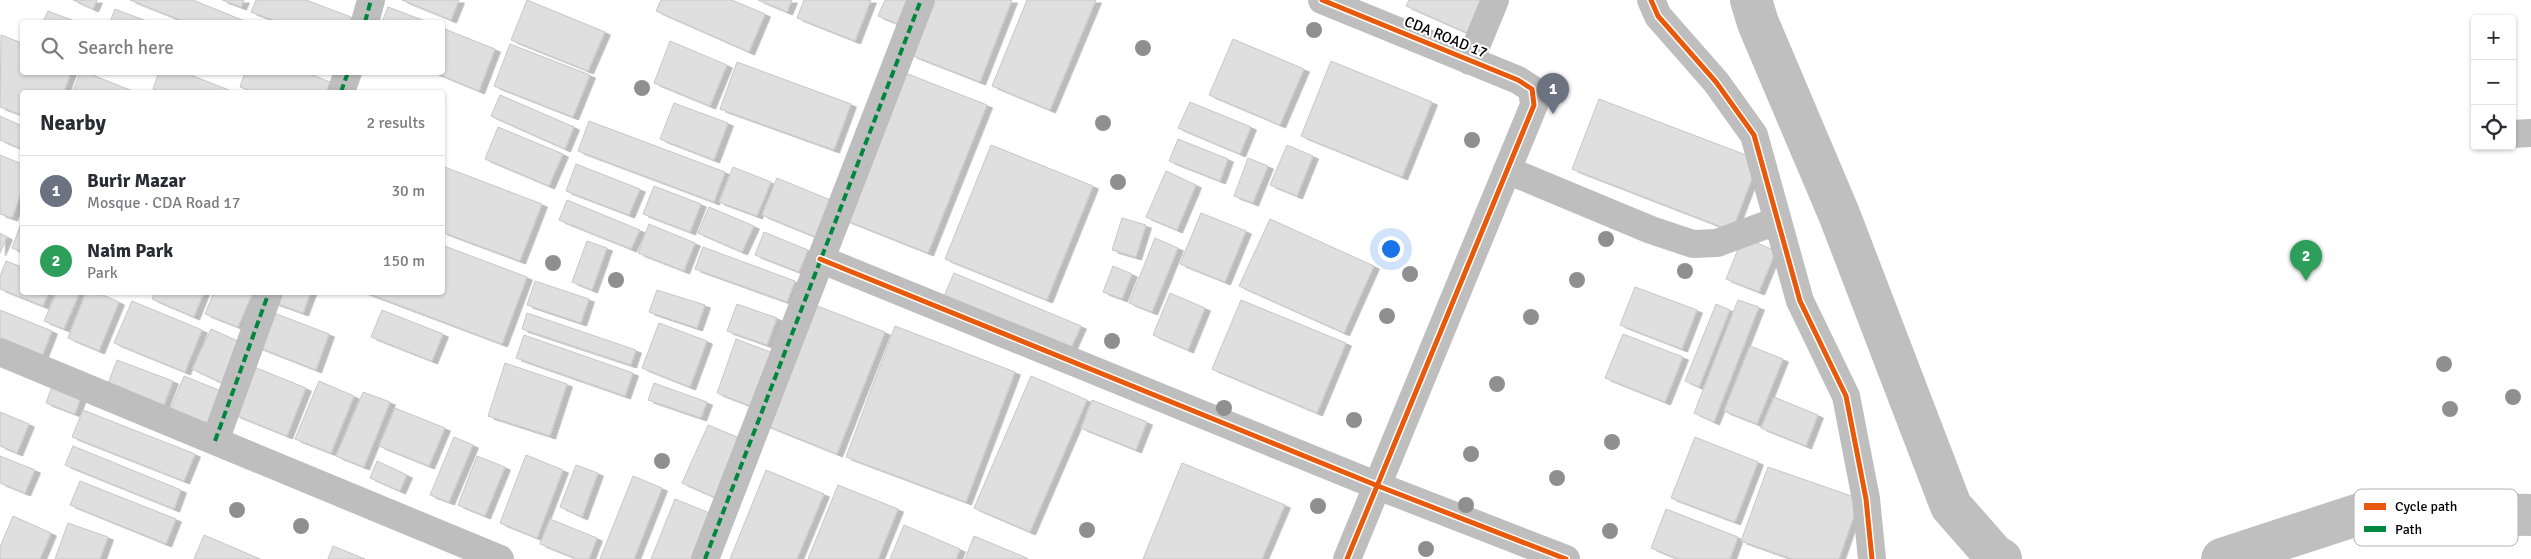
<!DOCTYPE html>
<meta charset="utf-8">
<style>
body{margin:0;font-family:Signika,sans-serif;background:#f2f2f3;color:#2b2b33}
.controls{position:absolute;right:15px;top:15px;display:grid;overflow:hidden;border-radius:5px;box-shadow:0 1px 4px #0004}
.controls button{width:45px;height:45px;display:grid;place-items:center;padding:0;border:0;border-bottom:1px solid #e1e1e2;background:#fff;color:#2b2b33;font:25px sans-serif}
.you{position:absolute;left:1390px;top:248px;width:18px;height:18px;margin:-12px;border:4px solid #fff;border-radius:50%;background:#1a73e8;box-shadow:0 0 0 8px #1a73e833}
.badge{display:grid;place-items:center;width:32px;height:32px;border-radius:50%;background:#595959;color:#fff;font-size:16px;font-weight:700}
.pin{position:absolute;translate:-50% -41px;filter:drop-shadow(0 1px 2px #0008)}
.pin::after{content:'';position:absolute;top:26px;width:18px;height:15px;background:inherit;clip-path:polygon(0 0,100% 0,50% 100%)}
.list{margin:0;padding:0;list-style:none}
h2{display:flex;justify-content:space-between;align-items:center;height:65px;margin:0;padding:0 20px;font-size:21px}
h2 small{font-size:16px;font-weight:400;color:#7c7c81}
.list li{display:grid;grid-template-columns:32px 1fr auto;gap:15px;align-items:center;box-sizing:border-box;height:70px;padding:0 20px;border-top:1px solid #e1e1e2}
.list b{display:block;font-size:19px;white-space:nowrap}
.list p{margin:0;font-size:16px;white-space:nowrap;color:#7c7c81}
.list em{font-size:16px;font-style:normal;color:#7c7c81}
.icon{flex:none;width:28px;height:28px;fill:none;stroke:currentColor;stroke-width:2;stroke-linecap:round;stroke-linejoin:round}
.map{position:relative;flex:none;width:2531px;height:559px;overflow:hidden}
.search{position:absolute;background:#fff;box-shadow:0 1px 4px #0004;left:20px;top:20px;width:425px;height:55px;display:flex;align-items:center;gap:12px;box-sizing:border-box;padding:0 18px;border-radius:5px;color:#7c7c81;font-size:19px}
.panel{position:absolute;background:#fff;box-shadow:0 1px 4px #0004;left:20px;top:90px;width:425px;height:205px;border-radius:5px}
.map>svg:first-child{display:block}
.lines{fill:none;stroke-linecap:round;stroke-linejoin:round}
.canal{stroke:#bfbfbf;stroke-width:42}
.building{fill:#dfdfdf;stroke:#c7c7c7;filter:url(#shadow)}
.minor{stroke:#bebebe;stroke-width:28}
.quiet{stroke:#00873e;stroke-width:4;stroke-dasharray:8 4;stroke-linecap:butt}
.cycleway-casing{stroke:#fff;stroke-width:8}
.cycleway{stroke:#e8590c;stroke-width:5}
.tree{fill:#8f8f8f}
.labels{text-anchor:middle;stroke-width:4;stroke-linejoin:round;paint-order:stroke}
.street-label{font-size:15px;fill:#000;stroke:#fff}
.key{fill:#fff;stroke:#b2b2b2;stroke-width:1}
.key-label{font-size:14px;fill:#000}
</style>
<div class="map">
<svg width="2531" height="559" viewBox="0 0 2531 559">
<defs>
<filter id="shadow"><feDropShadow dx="5.5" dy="3" stdDeviation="0" flood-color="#0004"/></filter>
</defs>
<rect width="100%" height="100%" fill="#fff"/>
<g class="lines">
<path class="canal" d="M1751,0L1758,23L1839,214L1951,506L1995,556L2001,559
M2222,559L2366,512L2531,515"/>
</g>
<path class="building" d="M73,0H97L93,9Z
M130,0H193L247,22H185Z
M222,0H244L241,7Z
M256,0H306L351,17L349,22H278L251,12Z
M402,0H459L451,20Z
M527,0L605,32L588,71L511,40Z
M661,0H732L765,14L749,52L656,11Z
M758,0H792L787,12Z
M804,0H871L855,41L797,18Z
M885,0H914L903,26L878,16Z
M932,0H1012L980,82L911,55Z
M1027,0H1096L1050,110L992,86Z
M1409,0H1481L1467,33L1406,6Z
M388,7L428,22H382Z
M115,9L149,22H110Z
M48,11L77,22H43Z
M442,28L495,49L479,91L433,72H442Z
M1,35L22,43V72H71L64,92H22V115L0,107Z
M1233,39L1304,69L1280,125L1209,95Z
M670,41L727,65L710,106L654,83Z
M510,44L590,75L573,117L494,86Z
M1331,61L1432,102L1402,177L1301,136Z
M737,62L851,104L834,150L720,109Z
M80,72H85L135,92H73Z
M159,72H183L234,92H163L153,89Z
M245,72H305L335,84L331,92H254L240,87Z
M903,72L987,105L928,253L845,220Z
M500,95L574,127L565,149L491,116Z
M1599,99L1759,160L1732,231L1572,169Z
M1190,102L1251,127L1240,154L1178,128Z
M674,103L728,123L714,160L660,139Z
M0,116L22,126V149L0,140Z
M589,121L725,172L714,202L578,151Z
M498,127L563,154L549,186L485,159Z
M1178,139L1228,159L1220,181L1169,161Z
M991,145L1093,186L1047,300L945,259Z
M1287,145L1313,156L1297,196L1270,185Z
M0,155L22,164V191L12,218L0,214Z
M1248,158L1268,166L1253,203L1234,196Z
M576,164L640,189L629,215L566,191Z
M442,166L542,204L520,261L442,232Z
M733,167L771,182L757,216L719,202Z
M1166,171L1196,185L1177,230L1146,217Z
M777,178L833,201L818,238L762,215Z
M654,186L701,204L690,232L643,214Z
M567,200L640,230L631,249L559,220Z
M709,207L754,226L742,252L698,233Z
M1201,213L1246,231L1225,282L1180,264Z
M1122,218L1146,225L1136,257L1112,250Z
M1270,219L1374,266L1344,333L1239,286Z
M22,221V252L12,248Z
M649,224L695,243L684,271L638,253Z
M764,232L808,250L799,272L755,255Z
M0,233L7,237L0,253Z
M1743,237L1776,251L1759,292L1726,279Z
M1155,238L1178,248L1152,312L1129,303Z
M587,241L607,248L592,290L572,282Z
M442,245L527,277L502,344L364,292H442Z
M703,247L795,281L787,302L695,269Z
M6,261L22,267V292H49L43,306L0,289V276Z
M1113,266L1132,274L1122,299L1103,292Z
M954,273L1081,326L1068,355L942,301Z
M535,281L589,299L581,323L527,305Z
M1635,287L1697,310L1682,349L1620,325Z
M657,290L705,305L697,328L649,312Z
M57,292H80L64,329L44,321Z
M86,292H96L119,302L99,351L68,338Z
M155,292H204L194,317L152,299Z
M214,292H253L238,327L205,314Z
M276,292H311L303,313L272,302Z
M1170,293L1205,308L1188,350L1153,335Z
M1241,300L1346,343L1317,413L1212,369Z
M1738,300L1759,307L1714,422L1694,413Z
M132,301L202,330L185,372L114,343Z
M737,304L777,318L767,345L727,331Z
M812,304L885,332L837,454L765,425Z
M1716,304L1730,310L1699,387L1685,381Z
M0,310L52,331L40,362L0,346Z
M382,310L443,334L432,361L371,337Z
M269,311L329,334L316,370L255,346Z
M527,313L636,350L631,365L522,329Z
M659,323L707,341L690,387L642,368Z
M895,326L1015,372L966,502L846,457Z
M211,329L242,343L224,384L192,369Z
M1623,334L1683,357L1665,402L1605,378Z
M524,335L633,373L625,396L516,358Z
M736,339L773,353L753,407L717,393Z
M1750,346L1783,359L1757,424L1724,411Z
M117,360L173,381L161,413L105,391Z
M505,363L567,384L550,436L488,416Z
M254,367L306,388L287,436L235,415Z
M184,376L221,391L205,432L167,418Z
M1031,376L1087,400L1030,532L974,508Z
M55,378L84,389L75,414L46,403Z
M319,381L354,396L331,453L295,439Z
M654,383L707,402L701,418L648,400Z
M363,392L390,402L364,467L336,456Z
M1774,397L1818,415L1806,446L1761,428Z
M1092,400L1147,422L1136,450L1081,428Z
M395,408L445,428L429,466L379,446Z
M83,410L195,454L184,481L72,437Z
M0,412L29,424L17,453L0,446Z
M708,425L742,439L716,498L682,483Z
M454,437L473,445L449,502L430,495Z
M1695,437L1758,462L1735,522L1671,498Z
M73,446L181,490L174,509L65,465Z
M526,455L563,470L537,538L500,523Z
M0,456L35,470L25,493L0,483Z
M477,456L505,467L485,516L458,505Z
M377,461L407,475L400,491L370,478Z
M1182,463L1285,505L1262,559H1143Z
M576,465L598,473L582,517L560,507Z
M1768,467L1860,499L1839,559H1792L1741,541Z
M766,470L824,494L797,559H730Z
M633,476L662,488L634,559H600Z
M80,481L176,519L166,544L70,505Z
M838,485L898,509L878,559H808Z
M675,499L717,516L700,559H651Z
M1666,509L1738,537L1730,559H1678L1651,548Z
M13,516L51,533L40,559H0V547Z
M550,519L597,538L589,559H577L540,544Z
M68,523L108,537L100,559H55Z
M904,525L960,549L956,559H890Z
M204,535L260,559H194Z
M974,536L1027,558V559H965Z
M333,546L365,559H328Z"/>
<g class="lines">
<path class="minor" d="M1322,0L1518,80L1532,89L1534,105L1347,559
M1651,0L1658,16L1716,82L1754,135L1800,301L1846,396L1866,499L1872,559
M365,22L371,0
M1470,61L1495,0
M341,92L348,72
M2512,134L2531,133
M1507,170L1651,230L1693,244L1717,243L1777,221
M820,259L1378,486L1566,559
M0,352L500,559
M215,441L269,292
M705,559L921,0"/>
<path class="quiet" d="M365,22L371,0
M341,92L348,72
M215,441L269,292
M705,559L921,0"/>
<defs>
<path id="cycleway" d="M1322,0L1518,80L1532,89L1534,105L1347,559
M1651,0L1658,16L1716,82L1754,135L1800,301L1846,396L1866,499L1872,559
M820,259L1378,486L1566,559"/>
</defs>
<use href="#cycleway" class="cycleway-casing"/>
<use href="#cycleway" class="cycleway"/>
</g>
<g class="tree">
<circle cx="1314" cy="30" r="8"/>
<circle cx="1143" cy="48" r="8"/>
<circle cx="642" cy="88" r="8"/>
<circle cx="1103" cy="123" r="8"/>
<circle cx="1472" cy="140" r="8"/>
<circle cx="1118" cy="182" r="8"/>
<circle cx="1606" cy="239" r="8"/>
<circle cx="553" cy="263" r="8"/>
<circle cx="1685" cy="271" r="8"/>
<circle cx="1410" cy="274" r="8"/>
<circle cx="616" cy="280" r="8"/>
<circle cx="1577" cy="280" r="8"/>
<circle cx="1387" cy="316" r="8"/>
<circle cx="1531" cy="317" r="8"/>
<circle cx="1112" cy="341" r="8"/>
<circle cx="2444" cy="364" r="8"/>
<circle cx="1497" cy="384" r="8"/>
<circle cx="2513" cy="397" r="8"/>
<circle cx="1224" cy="408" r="8"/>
<circle cx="2450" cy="409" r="8"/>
<circle cx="1354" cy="420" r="8"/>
<circle cx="1612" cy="442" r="8"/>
<circle cx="1471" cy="454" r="8"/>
<circle cx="662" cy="461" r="8"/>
<circle cx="1557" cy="478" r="8"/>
<circle cx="1466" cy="505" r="8"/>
<circle cx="1318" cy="506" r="8"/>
<circle cx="237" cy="510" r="8"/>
<circle cx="301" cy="526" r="8"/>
<circle cx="1087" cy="530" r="8"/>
<circle cx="1610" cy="531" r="8"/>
<circle cx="1426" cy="549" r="8"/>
</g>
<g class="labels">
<g class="street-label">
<text transform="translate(1446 37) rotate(22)" y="5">CDA ROAD 17</text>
</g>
</g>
<rect x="2354" y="489" width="164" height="57" rx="8" class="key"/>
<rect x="2364" y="503" width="22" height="7" fill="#e8590c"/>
<rect x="2364" y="526" width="22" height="6" fill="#00873e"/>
<g class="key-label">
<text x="2395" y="511">Cycle path</text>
<text x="2395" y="534">Path</text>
</g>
</svg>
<div class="controls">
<button>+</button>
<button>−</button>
<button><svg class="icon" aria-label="locate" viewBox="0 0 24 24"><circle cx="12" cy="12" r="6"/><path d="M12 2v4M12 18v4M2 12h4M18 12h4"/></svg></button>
</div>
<div class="you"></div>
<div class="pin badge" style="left:1553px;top:114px;background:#6b7280">1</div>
<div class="pin badge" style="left:2306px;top:281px;background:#2e9e5b">2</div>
<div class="search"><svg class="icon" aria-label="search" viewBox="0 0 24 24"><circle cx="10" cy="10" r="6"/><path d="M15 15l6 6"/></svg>Search here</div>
<section class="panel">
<h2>Nearby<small>2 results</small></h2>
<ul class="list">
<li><span class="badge" style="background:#6b7280">1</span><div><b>Burir Mazar</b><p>Mosque · CDA Road 17</p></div><em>30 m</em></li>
<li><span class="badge" style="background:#2e9e5b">2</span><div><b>Naim Park</b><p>Park</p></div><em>150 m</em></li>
</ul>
</section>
</div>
